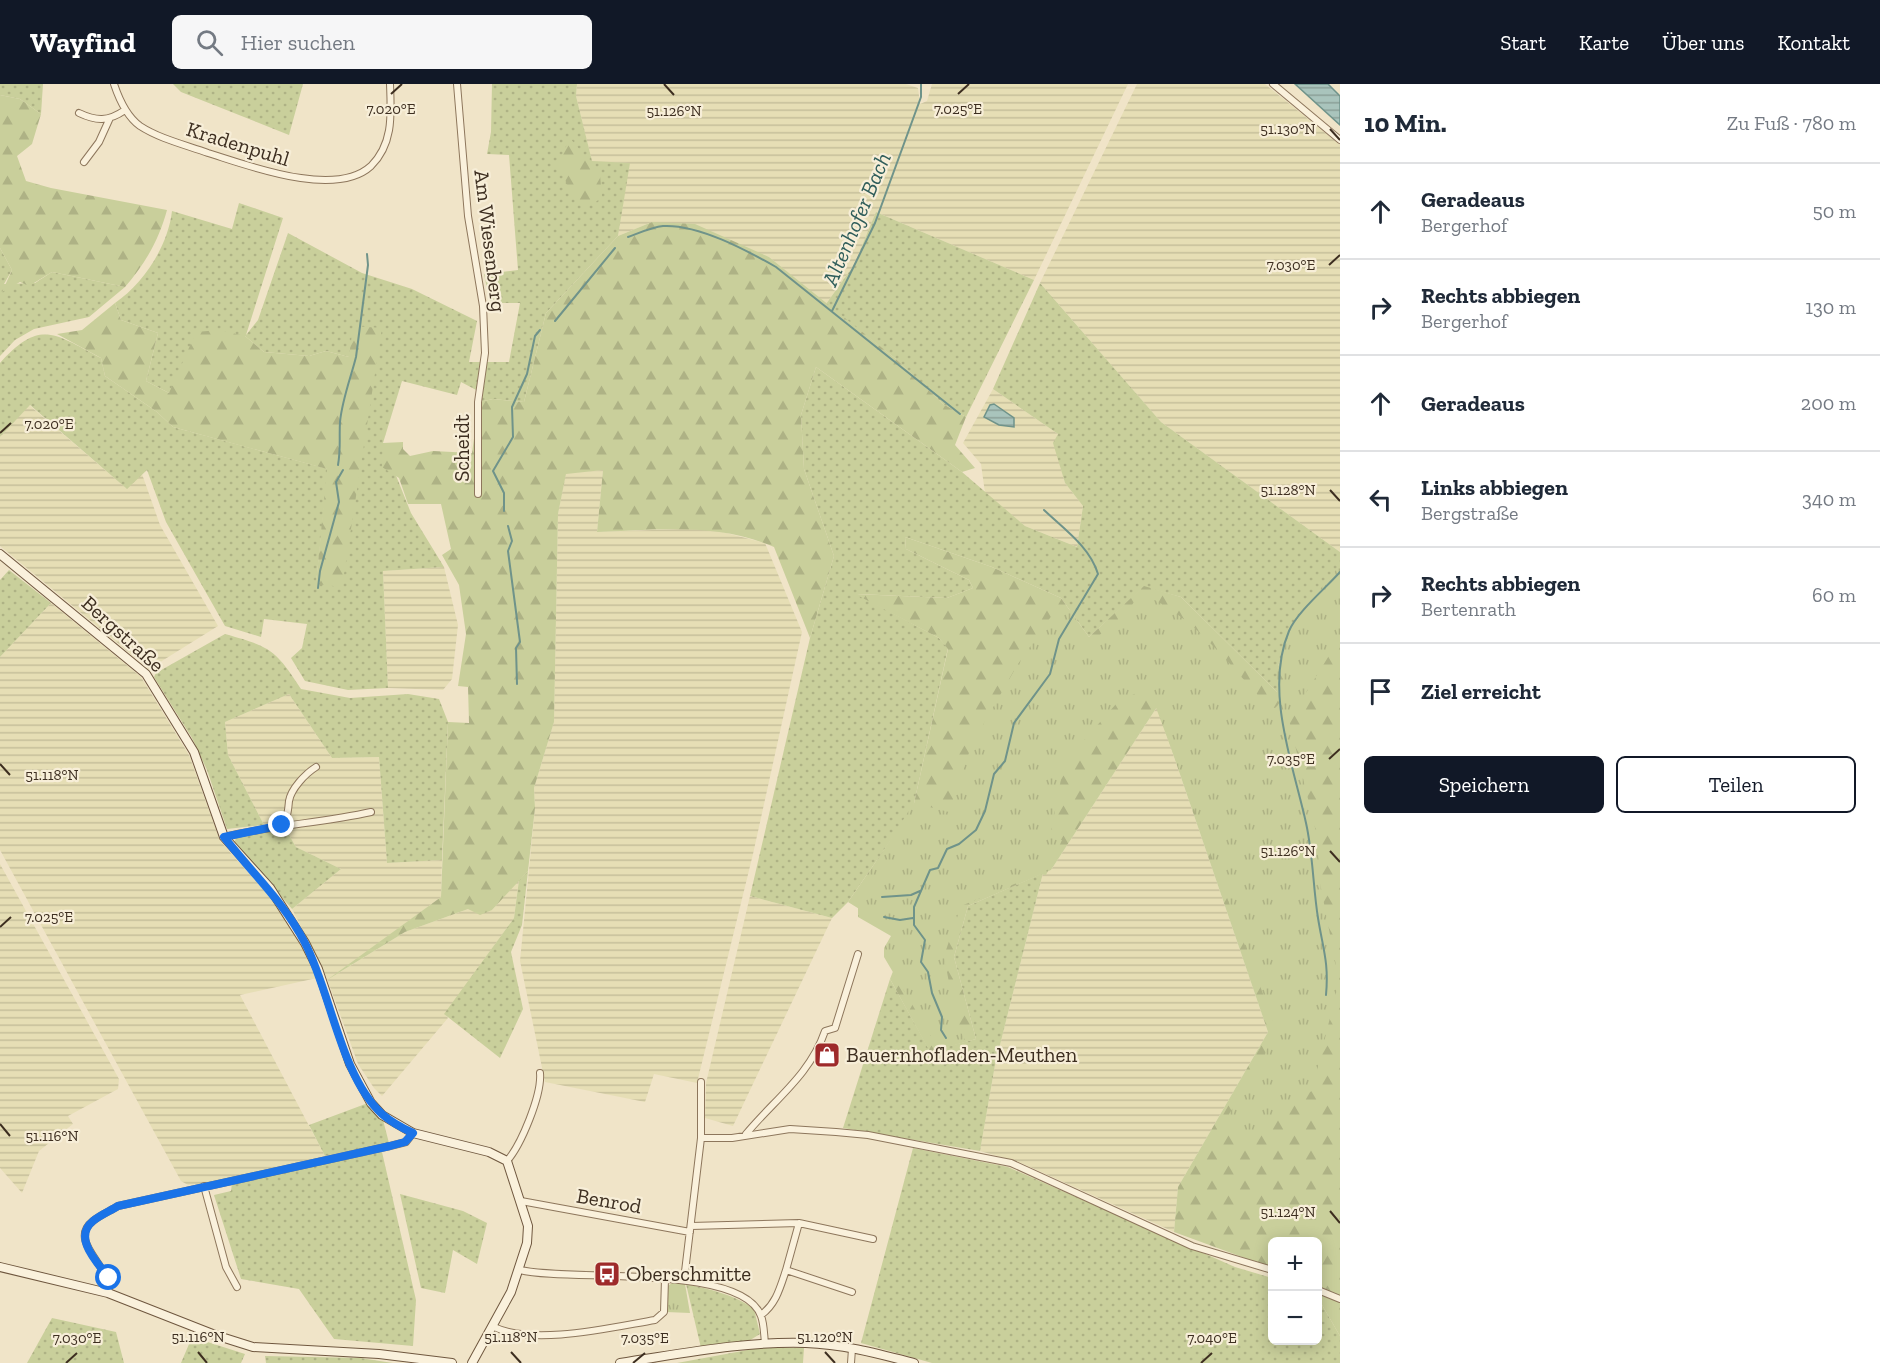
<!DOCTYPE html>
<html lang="de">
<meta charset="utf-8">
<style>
body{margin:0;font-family:"Zilla Slab",serif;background:#f6f6f7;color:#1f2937}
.controls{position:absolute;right:18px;bottom:18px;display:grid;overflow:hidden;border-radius:9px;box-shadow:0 3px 15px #0003}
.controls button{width:54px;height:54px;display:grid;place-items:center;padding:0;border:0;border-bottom:2px solid #e0e1e3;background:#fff;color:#1f2937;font:30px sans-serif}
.stop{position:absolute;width:18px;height:18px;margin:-14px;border:4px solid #1a73e8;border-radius:50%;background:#fff}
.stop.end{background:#1a73e8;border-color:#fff;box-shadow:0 2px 6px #0008}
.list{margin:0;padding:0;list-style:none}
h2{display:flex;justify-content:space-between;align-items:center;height:78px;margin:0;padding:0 24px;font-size:26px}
h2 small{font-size:20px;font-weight:400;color:#747a83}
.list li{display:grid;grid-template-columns:39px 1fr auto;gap:18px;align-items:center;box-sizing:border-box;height:96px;padding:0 24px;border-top:2px solid #e0e1e3}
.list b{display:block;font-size:22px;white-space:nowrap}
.list p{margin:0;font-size:20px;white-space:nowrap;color:#747a83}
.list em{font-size:20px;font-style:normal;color:#747a83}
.actions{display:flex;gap:12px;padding:18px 24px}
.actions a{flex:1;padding:14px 0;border:2px solid #111827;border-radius:9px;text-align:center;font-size:21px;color:#111827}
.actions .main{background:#111827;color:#fff}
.icon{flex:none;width:33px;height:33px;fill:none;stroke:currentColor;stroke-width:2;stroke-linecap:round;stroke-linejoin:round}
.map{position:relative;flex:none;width:1340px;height:1279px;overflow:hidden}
header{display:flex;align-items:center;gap:36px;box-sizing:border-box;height:84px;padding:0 30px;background:#111827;color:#fff}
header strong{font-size:28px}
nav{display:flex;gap:33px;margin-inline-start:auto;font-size:21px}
.search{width:420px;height:54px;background:#f6f6f7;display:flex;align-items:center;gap:15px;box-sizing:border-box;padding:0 21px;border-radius:9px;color:#747a83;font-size:22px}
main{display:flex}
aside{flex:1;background:#fff}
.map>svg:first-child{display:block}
.farmland{fill:url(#farmland-rules)}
.grass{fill:url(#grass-dots)}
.forest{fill:url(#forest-firs)}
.park{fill:url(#park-tufts)}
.water{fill:url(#water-rules);stroke:#6f938a;stroke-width:1.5}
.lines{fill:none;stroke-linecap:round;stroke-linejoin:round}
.stream{stroke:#6f938a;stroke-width:2}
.street-casing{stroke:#8d765c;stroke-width:8}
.secondary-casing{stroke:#6f573f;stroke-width:10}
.street{stroke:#faf1dc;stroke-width:6}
.secondary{stroke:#faf1dc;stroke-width:8}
.route{stroke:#1a73e8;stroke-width:8}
.ticks{fill:none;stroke:#3d2e20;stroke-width:2}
.labels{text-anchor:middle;stroke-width:4.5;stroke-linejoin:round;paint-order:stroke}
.street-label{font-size:21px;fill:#3d2e20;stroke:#f7eed8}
.poi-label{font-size:21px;fill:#3d2e20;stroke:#f7eed8;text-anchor:start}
.water-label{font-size:22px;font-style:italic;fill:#2f5d5a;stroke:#f7eed8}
.ticks-label{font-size:15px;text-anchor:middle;fill:#3d2e20;stroke:#f7eed8;stroke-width:4.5;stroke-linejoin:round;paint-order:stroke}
</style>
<header>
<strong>Wayfind</strong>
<div class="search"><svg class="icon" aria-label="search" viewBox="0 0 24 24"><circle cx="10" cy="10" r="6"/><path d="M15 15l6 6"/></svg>Hier suchen</div>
<nav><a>Start</a><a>Karte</a><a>Über uns</a><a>Kontakt</a></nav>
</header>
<main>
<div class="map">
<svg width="1340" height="1279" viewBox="0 0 1340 1279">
<defs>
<pattern id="farmland-rules" width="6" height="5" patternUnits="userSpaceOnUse" patternTransform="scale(1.5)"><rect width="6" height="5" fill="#e6deb5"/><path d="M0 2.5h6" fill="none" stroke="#c6bf9b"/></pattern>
<pattern id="grass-dots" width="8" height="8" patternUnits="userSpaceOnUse" patternTransform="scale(1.5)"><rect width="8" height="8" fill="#c9cf9b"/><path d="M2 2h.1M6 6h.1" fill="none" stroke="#aeb285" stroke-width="1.8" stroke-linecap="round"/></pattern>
<pattern id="forest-firs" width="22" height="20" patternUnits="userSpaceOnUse" patternTransform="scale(1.5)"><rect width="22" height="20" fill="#c9cf9b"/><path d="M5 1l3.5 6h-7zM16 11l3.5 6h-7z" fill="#aeb285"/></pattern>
<pattern id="park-tufts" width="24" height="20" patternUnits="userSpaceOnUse" patternTransform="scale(1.5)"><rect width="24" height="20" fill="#c9cf9b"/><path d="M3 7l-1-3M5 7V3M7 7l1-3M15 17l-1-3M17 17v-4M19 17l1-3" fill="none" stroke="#aeb285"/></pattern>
<pattern id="water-rules" width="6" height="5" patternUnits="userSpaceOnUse" patternTransform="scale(1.5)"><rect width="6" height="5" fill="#a9c4bc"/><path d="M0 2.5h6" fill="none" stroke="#8ba098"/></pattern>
</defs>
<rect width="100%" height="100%" fill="#f0e4c8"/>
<path class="farmland" d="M577,0H906L918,4L920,20L927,17L932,0H1128L1034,196L876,128L854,181L826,220L769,173L652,138L618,152L629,79L592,78L576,12Z
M1137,0H1265L1340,61V468L1161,338L1040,199Z
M993,305L1058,350L1054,359L1065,399L1083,422L1077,463L1025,442L985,409L981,380L963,359Z
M29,321L126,404L142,390L160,441L218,542L149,585L0,462V353Z
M603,386L597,448L707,444L765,459L802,548L753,770L697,999L654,990L645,1018L545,998L520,877L535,724L534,704L554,638L558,430L566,389Z
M444,483L458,541L452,595L443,606L388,604L383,487Z
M51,519L141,593L189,671L220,757L279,823L311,880L317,894L240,911L325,1072L210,1099L188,1101L181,1097L0,766V573Z
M289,610L332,674L379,673L387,779L442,776L441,813L337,890L405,848L468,825L492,826L519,796L514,834L445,930L448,934L382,1012L374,1004L358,980L326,892L292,825L341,785L296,763L289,751L264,741L228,671L225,638Z
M1157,623L1268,948L1178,1103L1174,1148L1019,1078L980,1067L995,981L1043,789L1051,786Z
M0,780L119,995L118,1005L68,1032L73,1040L39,1067L22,1109L0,1084Z
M750,812L832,834L733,1042L705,1034L706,999Z"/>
<path class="grass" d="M0,0H43L41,30L20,15L0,11Z
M173,0H303L289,51L181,8Z
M492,0H577L576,12L592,77L630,79L618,152L546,229L524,318L493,315L479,318L480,308L461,298L457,311L402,297L383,359L411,429L444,483L383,487L388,604L348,606L305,597L291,574L302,564L307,540L264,535L261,553L225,542L166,438L147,386L127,405L30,321L0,353V279C40,234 55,250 101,274L105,292L157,328L173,343L328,385L316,500L349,273L326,267L309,272L264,268L245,252L169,309L146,297L158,249L121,236L115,219C144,199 168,162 172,127L232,145L239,119L283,134L246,251L258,236L288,149L362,189L412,205L477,237L469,278H509L520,219H490L484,190L518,186L509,71L487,70L491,48Z
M876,128L1034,196L966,333L943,320L896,275L826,220L854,181Z
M0,164L12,186L4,200L35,199L52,188L125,203L89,233L34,245L15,256L0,272Z
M1040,199L1161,338L1340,468V482L1299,532L1278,582V609L1181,513L1144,503L1089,553L1061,514L992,483L905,453L906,465L969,496L973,504L947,514L857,510L939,554L948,564L913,724L848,818L832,834L750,812L810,554L834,472L804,385L801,331L816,283L962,388L1025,442L1077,463L1083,422L1065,399L1053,359L1058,350L993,305Z
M9,486L51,519L0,573V496Z
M225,550C271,563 275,565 301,605L350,614L408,610L439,615L448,638L442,776L387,779L379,673L332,674L289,610L225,638L228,671L264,741L227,745L207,686L192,654L154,593L156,589Z
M275,745L289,751L296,763L341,785L292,825L234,758L237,753Z
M528,787L522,841L511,868L523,925L500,974L444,930L514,834L519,796Z
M1043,789L995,981L980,1067L843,1044L890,895L930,967L976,955L954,873L968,822Z
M368,1019L383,1036L389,1059L325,1072L309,1041Z
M913,1064L1008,1083L1235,1183L1272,1194V1256H1318V1214L1340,1252V1279H932L861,1259Z
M382,1068L416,1216L413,1262L334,1255L299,1205L241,1195L214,1111L231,1107L232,1099Z
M400,1110L463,1127L487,1139L477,1180L453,1166L445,1209L421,1204Z
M686,1200C712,1206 733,1210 754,1225L760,1250L747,1258L701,1264Z
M52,1234L116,1248L124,1279H27Z
M192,1253L245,1270L241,1279H181Z
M764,1263L804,1264L803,1279H677Z
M265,1272L360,1274L393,1279H266Z"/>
<path class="forest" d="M0,11L20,15L41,30L32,60L17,72L26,97L51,104L167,126C159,156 145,180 125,203L52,188L29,202L20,198L2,208L12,186L0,164Z
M570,54L600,91L602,113L592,121L574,116L558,80Z
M652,138L695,140L769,173L896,275L943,320L966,333L955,361L975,384L962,388L816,283L801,331L804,385L834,472L810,554L774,463C717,438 657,446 597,448L603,386L566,390L558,430L554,638L534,704L535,724L528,787L492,826L480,831L468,825L405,848L327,896L441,813L448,638L469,639L468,603L458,602L466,550L459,501L442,471L451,465L441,420H408L399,394L382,383L383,359L403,358V365L410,372L433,367L472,369L479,318L493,315L524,318L546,229L618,152Z
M115,219L121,236L158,249L146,297L169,309L196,248L219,246L245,252L264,268L309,272L326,267L349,273L353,242L382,244L342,503L316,500L327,385L173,343L157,328L105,292L101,274L57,250L82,246Z
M905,453L992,483L1061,514L1089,553L1144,502L1181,513L1277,608L1278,582L1299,532L1340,482V1252L1318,1214V1158H1272V1184L1174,1148L1178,1103L1268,948L1157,623L1051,786L968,822L954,873L976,955L930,968L890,895L906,854L848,818L913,724L948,565L939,554L855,510L947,514L973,504L969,496L906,465Z"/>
<path class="park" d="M1340,481V554L1289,636L1317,752L1320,799L1339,897L1312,1007C1303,1011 1290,1015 1282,1021C1270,1032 1267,1055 1245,1053C1234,1052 1230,1044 1226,1035L1264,973L1275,942L1152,613L1136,609L1116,620L1064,679L1050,753L1062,756L1046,791L1039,790L961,822L944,872L957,941L965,956L931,958L932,954L884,873V864L891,852L858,833V806L914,719L949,728L972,660L1018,580L1059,521L1075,529L1066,543L1088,561L1128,527L1140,509C1194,531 1229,581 1268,622L1275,624C1289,613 1280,582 1284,566C1290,537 1322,504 1340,481Z
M672,1199L685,1200L690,1229L666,1228L668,1202Z"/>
<path class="water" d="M1295,0H1328L1340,12V41Z
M994,320L1014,334V343L999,341L984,333L990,321Z"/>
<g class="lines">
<path class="stream" d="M628,153C639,149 652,143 663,142C698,140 746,166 776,183L960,330
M832,227L875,139L921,13V0
M555,237L615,164
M338,381C341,364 339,353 340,338C342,316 351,293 356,273L368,181L367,170
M504,427V409L493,387L513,353L512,323L527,290L535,252L540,246
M508,442L512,457L508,467L520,558L516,564L517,600
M318,504L320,487L339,418L336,398L343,386
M882,813L911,811L920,807
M884,833L900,836L913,834
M1326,911C1329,879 1323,865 1318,834C1313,803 1313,770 1306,739C1293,680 1264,606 1289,547C1297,528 1326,504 1340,488
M946,954L941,946L942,933L932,909L928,888L921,878L925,856L914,841V823L930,786L938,784L947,765L959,760L976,746L985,727L994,690L1005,677L1014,639L1050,590L1059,555L1098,490C1090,463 1064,445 1044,426"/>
<defs>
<path id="street" d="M114,0C119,15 126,32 140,42C160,55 186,61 208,69C247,81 335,115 371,82C394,59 391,29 390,0
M457,0L468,132L483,222L485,269L478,318V410
M1273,0L1340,56
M79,29C96,37 108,38 125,26
M84,78L99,58L109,36
M282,741C288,732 288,727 289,717C291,705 305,690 316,683
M224,753C273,741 322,739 371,728
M746,1050C775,1015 810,991 825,947L835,944L858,870
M701,1054H732L790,1045L836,1048L868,1051L1011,1079L1192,1162L1272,1186
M507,1077C521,1061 542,1011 540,989
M204,1102L226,1183L237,1203
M521,1117L690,1148
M799,1139L786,1186L852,1208
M691,1142L799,1139L873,1155
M520,1186C568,1198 742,1179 761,1232C764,1239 764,1251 765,1259
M684,1196L701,1054V998
M1318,1206L1340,1215
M108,1209C114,1183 66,1158 93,1137C100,1131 110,1127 118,1122L390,1062L406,1058L413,1049
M761,1231C776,1220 780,1204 786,1186
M494,1243C534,1262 613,1243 655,1236L664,1228L665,1195
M851,1279L852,1265"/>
<path id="secondary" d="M0,470L146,590L194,668L224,753L270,804L305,859L318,885L350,980L371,1019L382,1031L413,1049L489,1068L507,1077L528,1142L527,1159L511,1208L472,1279
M0,1183L108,1209L215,1251L253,1263L379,1270L452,1279
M620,1279C681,1270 744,1257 806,1259C842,1260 879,1270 914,1279"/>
</defs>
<use href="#street" class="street-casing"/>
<use href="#secondary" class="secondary-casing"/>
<use href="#street" class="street"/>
<use href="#secondary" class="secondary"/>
</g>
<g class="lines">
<path class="route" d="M109,1194C98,1179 72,1154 93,1137C100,1131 110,1127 118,1122L390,1062L405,1058L413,1049C402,1044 391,1038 382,1030C341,993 331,909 305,859C284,818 252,789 224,753L282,741"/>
</g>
<path class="ticks" d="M664,0L674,11M391,10L402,0M958,10L969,0M1330,45L1340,56M1329,181L1340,171M0,349L11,339M1330,406L1340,417M1329,675L1340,665M0,680L10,691M1330,767L1340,778M0,843L11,833M0,1040L10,1052M1330,1127L1340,1139M198,1268L207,1279M511,1268L521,1279M825,1268L835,1279M66,1279L77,1269M633,1279L645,1269M1201,1279L1212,1269"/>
<defs>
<symbol id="shop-square" viewBox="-11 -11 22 22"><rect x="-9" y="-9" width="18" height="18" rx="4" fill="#9e2a2b" stroke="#f7eed8"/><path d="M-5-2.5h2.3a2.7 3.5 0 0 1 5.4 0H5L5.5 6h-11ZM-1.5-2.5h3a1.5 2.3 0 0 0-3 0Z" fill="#fff"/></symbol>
<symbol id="bus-square" viewBox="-11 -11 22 22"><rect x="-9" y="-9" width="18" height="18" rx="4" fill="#9e2a2b" stroke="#f7eed8"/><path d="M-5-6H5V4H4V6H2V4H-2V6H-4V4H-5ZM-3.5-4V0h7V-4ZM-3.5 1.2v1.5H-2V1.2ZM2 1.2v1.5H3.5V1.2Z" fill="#fff"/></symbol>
</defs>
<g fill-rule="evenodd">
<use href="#shop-square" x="812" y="956" width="30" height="30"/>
<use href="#bus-square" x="592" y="1175" width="30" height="30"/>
</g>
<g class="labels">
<g class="street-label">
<text transform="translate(238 60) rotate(17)" y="7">Kradenpuhl</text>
<text transform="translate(490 157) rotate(83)" y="7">Am Wiesenberg</text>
<text transform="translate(462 364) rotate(-90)" y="7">Scheidt</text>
<text transform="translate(123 550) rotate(42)" y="7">Bergstraße</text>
<text transform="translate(609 1117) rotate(10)" y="7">Benrod</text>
</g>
<g class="poi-label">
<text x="846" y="978">Bauernhofladen-Meuthen</text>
<text x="626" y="1197">Oberschmitte</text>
</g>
<g class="water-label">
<text transform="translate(856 135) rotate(-67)" y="8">Altenhofer Bach</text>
</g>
</g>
<g class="ticks-label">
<text x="391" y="30">7.020°E</text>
<text x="958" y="30">7.025°E</text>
<text x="674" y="32">51.126°N</text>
<text x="1288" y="50">51.130°N</text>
<text x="1291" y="186">7.030°E</text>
<text x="49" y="345">7.020°E</text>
<text x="1288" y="411">51.128°N</text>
<text x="1291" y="680">7.035°E</text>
<text x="52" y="696">51.118°N</text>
<text x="1288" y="772">51.126°N</text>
<text x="49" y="838">7.025°E</text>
<text x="52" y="1057">51.116°N</text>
<text x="1288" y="1133">51.124°N</text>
<text x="198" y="1258">51.116°N</text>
<text x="511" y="1258">51.118°N</text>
<text x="825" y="1258">51.120°N</text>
<text x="77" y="1259">7.030°E</text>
<text x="645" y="1259">7.035°E</text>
<text x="1212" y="1259">7.040°E</text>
</g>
</svg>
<div class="controls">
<button>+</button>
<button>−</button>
</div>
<div class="stop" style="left:109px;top:1194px"></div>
<div class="stop end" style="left:282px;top:741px"></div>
</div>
<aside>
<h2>10 Min.<small>Zu Fuß · 780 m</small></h2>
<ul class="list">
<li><svg class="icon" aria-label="ahead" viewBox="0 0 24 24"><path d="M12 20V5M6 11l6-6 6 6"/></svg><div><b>Geradeaus</b><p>Bergerhof</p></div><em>50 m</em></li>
<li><svg class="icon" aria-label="right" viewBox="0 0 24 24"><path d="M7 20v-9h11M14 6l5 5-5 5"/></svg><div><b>Rechts abbiegen</b><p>Bergerhof</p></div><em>130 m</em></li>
<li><svg class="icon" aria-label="ahead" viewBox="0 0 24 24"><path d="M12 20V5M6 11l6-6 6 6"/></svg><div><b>Geradeaus</b></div><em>200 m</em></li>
<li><svg class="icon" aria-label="left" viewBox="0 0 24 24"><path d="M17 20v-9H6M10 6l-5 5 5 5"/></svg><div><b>Links abbiegen</b><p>Bergstraße</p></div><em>340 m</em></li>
<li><svg class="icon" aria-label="right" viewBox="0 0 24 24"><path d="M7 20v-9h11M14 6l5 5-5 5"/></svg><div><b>Rechts abbiegen</b><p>Bertenrath</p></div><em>60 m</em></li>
<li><svg class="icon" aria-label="arrive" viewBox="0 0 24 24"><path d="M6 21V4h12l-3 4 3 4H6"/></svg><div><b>Ziel erreicht</b></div></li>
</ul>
<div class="actions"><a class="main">Speichern</a><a>Teilen</a></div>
</aside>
</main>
